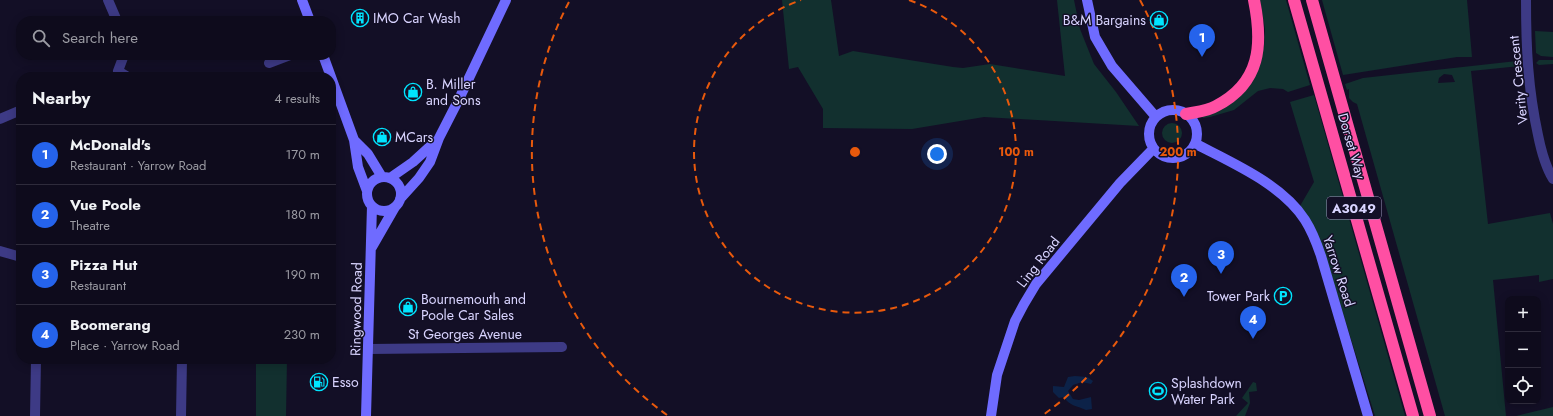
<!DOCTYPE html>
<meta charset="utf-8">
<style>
body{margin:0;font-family:Jost,sans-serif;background:#171425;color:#f1f3f6}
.controls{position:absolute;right:12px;bottom:12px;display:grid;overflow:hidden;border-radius:8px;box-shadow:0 2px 10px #0003}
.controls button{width:36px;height:36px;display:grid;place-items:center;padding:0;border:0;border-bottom:1px solid #2e2b3b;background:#0e0b1c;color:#f1f3f6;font:20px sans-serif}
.you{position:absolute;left:937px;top:154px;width:14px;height:14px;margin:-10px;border:3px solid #fff;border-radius:50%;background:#1a73e8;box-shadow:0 0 0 6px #1a73e833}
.badge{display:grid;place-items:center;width:26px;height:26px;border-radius:50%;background:#2563eb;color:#fff;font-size:13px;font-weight:700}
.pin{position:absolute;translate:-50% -33px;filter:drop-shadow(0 1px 2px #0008)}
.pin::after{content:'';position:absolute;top:21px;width:14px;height:12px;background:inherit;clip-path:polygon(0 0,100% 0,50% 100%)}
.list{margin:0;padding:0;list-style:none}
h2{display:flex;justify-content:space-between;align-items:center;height:52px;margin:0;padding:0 16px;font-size:17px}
h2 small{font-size:13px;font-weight:400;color:#9b9ba3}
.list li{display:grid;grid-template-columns:26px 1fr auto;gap:12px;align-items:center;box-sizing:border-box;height:60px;padding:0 16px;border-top:1px solid #2e2b3b}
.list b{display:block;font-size:15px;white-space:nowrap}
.list p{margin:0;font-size:13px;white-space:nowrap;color:#9b9ba3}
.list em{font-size:13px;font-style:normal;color:#9b9ba3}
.icon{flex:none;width:22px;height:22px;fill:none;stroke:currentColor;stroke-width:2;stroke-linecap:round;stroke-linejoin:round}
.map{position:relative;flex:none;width:1553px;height:416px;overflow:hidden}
.search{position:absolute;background:#0e0b1c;box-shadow:0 2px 10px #0003;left:16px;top:16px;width:320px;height:44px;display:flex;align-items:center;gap:10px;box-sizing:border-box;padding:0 14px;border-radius:16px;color:#9b9ba3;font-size:15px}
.panel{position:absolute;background:#0e0b1c;box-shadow:0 2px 10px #0003;left:16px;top:72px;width:320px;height:292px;border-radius:16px}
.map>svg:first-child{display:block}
.green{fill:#12302f;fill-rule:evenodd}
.water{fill:#0c2248}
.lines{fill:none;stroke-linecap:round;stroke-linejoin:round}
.street{stroke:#3d3a85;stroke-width:10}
.secondary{stroke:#6f6bff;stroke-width:10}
.highway{stroke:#ff4fa3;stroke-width:12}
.ring{fill:none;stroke:#e8590c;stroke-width:2;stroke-dasharray:7 5}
.labels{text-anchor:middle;stroke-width:3;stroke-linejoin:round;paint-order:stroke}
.shield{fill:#130f26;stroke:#9e99be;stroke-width:1}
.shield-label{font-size:13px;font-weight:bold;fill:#d9d4ff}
.poi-label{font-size:14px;fill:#d9d4ff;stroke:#130f26;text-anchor:start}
.street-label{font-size:14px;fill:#d9d4ff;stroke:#130f26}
.centre{fill:#e8590c;stroke:#130f26;stroke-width:2}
.ring-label{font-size:12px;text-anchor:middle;font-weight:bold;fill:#e8590c;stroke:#130f26;stroke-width:3;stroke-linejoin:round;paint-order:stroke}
</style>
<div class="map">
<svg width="1553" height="416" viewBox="0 0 1553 416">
<rect width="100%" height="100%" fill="#130f26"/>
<path class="green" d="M782,0H831L839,56L853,51L953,67L963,68L990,64L1065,76L1057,0H1074L1080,29L1094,64L1116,92L1139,126L984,117L912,129L823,128V109L798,67L789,69Z
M1260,0H1286L1310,85L1288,92L1283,89L1270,88L1258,91L1234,110L1210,117L1203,118L1201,116L1230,103L1264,47L1265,29Z
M1322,0H1467L1472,57H1457L1343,75Z
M1535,31L1553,32V57L1541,56L1536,53Z
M1539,60H1553V64L1539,65L1536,63Z
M1517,61L1520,66L1471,71L1488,224L1550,213L1553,224V279L1539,282V275L1493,280L1506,416H1445L1357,104L1353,102L1349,98V89L1347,90L1345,84L1363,78ZM1444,74L1452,75L1455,82L1438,83L1439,78Z
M1314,95L1405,416H1375L1322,246L1300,206L1314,182L1290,102Z
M1162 133a10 10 0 1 1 20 0a10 10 0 1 1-20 0Z
M256,359H287L286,416H256Z
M1253,382L1256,383L1257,391L1249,392L1250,403L1245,416H1236L1248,403L1242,398Z
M1553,407V416H1516Z"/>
<path class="water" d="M1075,376L1087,377L1093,381L1091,384L1082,382L1073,385L1068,391L1073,399L1079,400L1091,397L1092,409L1086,410C1078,406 1069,406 1064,397L1059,398L1053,392V386L1064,387L1068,377Z"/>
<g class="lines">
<path class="street" d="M108,0L117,21
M1526,0C1526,48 1528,89 1538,135C1541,150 1545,166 1553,179
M124,55L118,71L128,77
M269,63L290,55
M0,119L21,110
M0,251L21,257
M369,349L562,347
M35,416L36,359
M181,416L182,359"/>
<path class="secondary" d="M302,0L310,21
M1087,0L1095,37L1112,66L1156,117
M323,55L354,140L358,167L367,191
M1149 134a24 24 0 1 1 48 0a24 24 0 1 1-48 0Z
M354,140L368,154L382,177
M1196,144C1232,163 1282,184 1305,220C1312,231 1317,244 1321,256L1368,416
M367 194a17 17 0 1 1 34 0a17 17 0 1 1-34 0Z
M390,178L413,162L436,141
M400,199L419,178L430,162L439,138L459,99L506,0
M372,247L395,207
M366,416L372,206
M991,416L997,375L1015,321L1024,304L1036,284L1120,183L1153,149"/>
<path class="highway" d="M1294,0L1413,416
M1312,0L1430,416
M1186,114C1196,112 1208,111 1216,106C1261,83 1263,44 1254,0"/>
</g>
<g class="ring">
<path d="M909 0A161 161 0 1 1 801 0"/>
<path d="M667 415A323 323 0 0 1 570 0M1140 0A323 323 0 0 1 1043 415"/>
</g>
<defs>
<symbol id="building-ring" viewBox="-11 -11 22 22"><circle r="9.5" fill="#130f26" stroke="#00e5ff" stroke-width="1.5"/><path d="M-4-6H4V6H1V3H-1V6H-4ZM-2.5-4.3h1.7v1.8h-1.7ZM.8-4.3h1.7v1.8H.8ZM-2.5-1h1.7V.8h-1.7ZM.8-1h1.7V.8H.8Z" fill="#00e5ff"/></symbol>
<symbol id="shop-ring" viewBox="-11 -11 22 22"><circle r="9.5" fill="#130f26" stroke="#00e5ff" stroke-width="1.5"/><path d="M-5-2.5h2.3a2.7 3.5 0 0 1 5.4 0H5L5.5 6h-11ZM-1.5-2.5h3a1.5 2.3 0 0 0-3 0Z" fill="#00e5ff"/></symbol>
<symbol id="parking-ring" viewBox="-11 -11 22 22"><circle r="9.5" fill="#130f26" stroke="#00e5ff" stroke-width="1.5"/><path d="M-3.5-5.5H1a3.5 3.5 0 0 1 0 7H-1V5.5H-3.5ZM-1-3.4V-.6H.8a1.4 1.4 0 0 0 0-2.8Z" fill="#00e5ff"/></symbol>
<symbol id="fuel-ring" viewBox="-11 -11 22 22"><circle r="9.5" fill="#130f26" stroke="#00e5ff" stroke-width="1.5"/><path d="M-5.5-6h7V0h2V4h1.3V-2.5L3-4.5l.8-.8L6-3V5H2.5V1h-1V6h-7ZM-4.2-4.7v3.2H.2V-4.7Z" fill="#00e5ff"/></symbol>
<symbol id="stadium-ring" viewBox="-11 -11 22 22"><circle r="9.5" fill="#130f26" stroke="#00e5ff" stroke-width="1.5"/><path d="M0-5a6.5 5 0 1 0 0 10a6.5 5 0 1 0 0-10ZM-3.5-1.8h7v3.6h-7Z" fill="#00e5ff"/></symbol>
</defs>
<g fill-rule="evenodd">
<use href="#building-ring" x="350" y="8" width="20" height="20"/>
<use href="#shop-ring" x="1149" y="10" width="20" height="20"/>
<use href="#shop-ring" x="403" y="82" width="20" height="20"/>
<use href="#shop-ring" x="372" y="127" width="20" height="20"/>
<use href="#parking-ring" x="1273" y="286" width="20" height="20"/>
<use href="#shop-ring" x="398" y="297" width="20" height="20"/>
<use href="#fuel-ring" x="309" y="372" width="20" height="20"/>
<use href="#stadium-ring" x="1148" y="381" width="20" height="20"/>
</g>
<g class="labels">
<rect class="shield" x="1327" y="197" width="54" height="22" rx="3"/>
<g class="shield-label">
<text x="1354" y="213">A3049</text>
</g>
<g class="poi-label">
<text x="373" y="23">IMO Car Wash</text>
<text x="1146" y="25" text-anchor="end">B&amp;M Bargains</text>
<text x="426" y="89">B. Miller<tspan x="426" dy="16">and Sons</tspan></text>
<text x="395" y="142">MCars</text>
<text x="1270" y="301" text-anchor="end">Tower Park</text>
<text x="421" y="304">Bournemouth and<tspan x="421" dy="16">Poole Car Sales</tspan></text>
<text x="332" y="387">Esso</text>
<text x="1171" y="388">Splashdown<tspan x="1171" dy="16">Water Park</tspan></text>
</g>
<g class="street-label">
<text transform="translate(1518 80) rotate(-96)" y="5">Verity Crescent</text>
<text transform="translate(1352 146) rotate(74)" y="5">Dorset Way</text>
<text transform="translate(1038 262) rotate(-52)" y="5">Ling Road</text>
<text transform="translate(1339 271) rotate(72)" y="5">Yarrow Road</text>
<text transform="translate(356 309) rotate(-89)" y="5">Ringwood Road</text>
<text x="465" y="339">St Georges Avenue</text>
</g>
</g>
<circle cx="855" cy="152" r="6" class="centre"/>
<g class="ring-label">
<text x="1016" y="156">100 m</text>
<text x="1178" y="156">200 m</text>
</g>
</svg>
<div class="controls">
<button>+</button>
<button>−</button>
<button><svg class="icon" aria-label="locate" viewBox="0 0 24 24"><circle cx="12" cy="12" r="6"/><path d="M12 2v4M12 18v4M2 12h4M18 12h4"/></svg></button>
</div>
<div class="you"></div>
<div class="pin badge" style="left:1202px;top:57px">1</div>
<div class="pin badge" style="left:1184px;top:297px">2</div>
<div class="pin badge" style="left:1221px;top:274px">3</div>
<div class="pin badge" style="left:1253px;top:339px">4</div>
<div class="search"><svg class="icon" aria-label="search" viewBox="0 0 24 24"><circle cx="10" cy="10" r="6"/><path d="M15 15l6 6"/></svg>Search here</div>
<section class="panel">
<h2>Nearby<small>4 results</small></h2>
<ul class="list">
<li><span class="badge">1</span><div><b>McDonald's</b><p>Restaurant · Yarrow Road</p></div><em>170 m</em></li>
<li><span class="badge">2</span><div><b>Vue Poole</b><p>Theatre</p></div><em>180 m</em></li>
<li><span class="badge">3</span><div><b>Pizza Hut</b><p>Restaurant</p></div><em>190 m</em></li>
<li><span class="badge">4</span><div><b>Boomerang</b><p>Place · Yarrow Road</p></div><em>230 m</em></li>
</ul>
</section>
</div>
